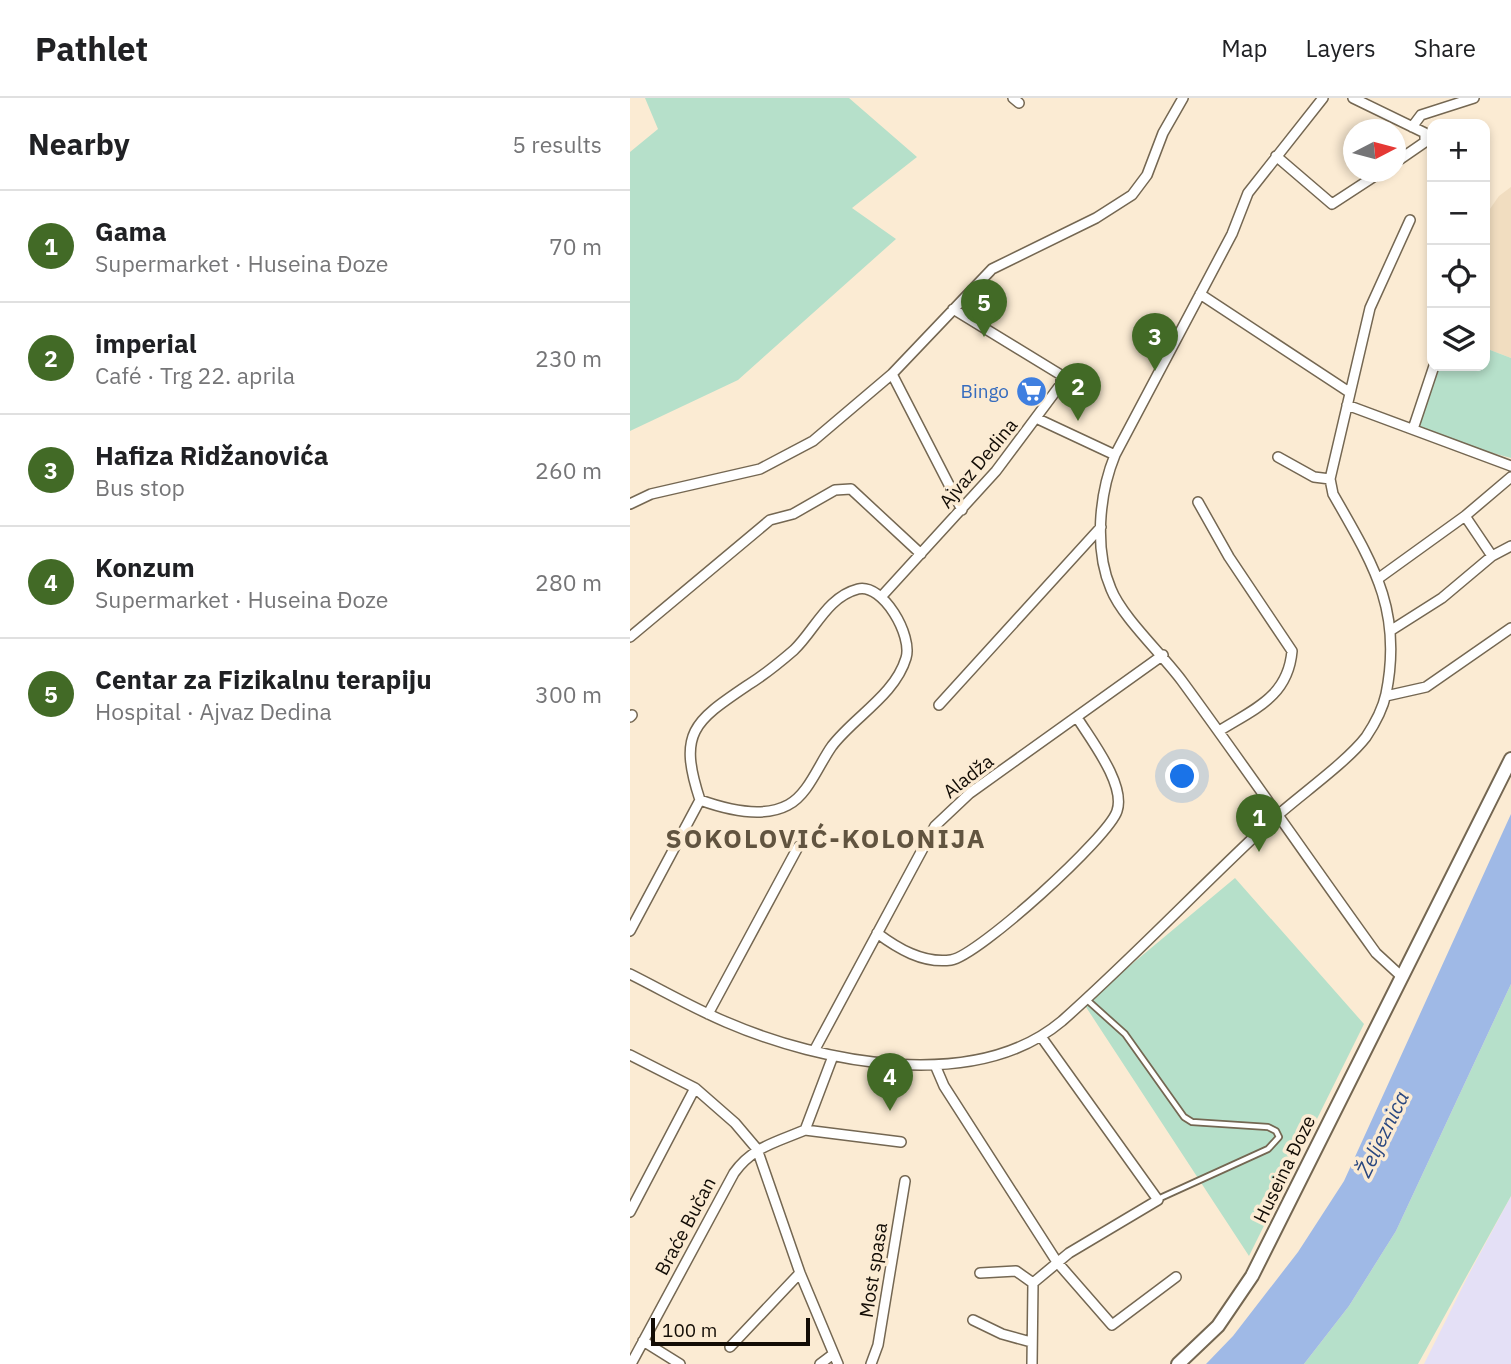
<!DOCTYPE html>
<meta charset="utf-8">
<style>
body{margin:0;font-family:"IBM Plex Sans",sans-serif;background:#f2f2f2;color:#202124}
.controls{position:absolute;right:21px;top:21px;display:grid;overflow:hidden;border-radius:14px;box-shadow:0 4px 10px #0003}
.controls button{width:63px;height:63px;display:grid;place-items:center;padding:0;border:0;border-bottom:2px solid #e0e0e0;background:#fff;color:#202124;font:35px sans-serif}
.compass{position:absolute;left:713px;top:21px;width:63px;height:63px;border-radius:50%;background:#fff;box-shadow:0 4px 10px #0003;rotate:84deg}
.scale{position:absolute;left:21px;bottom:18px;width:159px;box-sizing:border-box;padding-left:7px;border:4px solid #120c05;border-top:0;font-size:19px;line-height:24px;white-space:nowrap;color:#120c05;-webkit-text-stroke:5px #fbebd3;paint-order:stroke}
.you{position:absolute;left:553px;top:679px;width:24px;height:24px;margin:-18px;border:5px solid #fff;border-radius:50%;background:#1a73e8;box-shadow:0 0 0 10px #1a73e833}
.badge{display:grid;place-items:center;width:46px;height:46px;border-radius:50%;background:#426a26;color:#fff;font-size:23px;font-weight:700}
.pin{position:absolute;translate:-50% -58px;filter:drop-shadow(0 2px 4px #0008)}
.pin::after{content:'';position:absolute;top:37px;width:24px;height:21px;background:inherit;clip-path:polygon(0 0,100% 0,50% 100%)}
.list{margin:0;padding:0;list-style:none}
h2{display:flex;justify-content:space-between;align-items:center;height:91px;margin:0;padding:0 28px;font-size:30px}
h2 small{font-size:23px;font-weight:400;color:#757577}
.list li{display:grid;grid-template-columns:46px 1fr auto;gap:21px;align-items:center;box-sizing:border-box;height:112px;padding:0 28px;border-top:2px solid #e0e0e0}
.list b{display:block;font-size:26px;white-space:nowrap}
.list p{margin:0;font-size:23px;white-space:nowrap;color:#757577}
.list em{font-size:23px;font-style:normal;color:#757577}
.icon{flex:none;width:38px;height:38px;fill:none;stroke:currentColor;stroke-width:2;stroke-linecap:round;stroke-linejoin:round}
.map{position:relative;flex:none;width:881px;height:1266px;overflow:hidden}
header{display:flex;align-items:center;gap:42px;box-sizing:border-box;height:98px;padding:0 35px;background:#fff;border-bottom:2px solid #e0e0e0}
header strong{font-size:33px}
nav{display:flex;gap:38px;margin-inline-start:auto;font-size:24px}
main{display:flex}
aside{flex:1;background:#fff}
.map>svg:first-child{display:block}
.built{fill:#f1ddc0}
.industrial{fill:#e4e0f6}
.green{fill:#b6e0ca}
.water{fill:#9fb9e6}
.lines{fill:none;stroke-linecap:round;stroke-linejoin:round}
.lane-casing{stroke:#746752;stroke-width:8}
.street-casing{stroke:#746752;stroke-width:12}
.secondary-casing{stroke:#746752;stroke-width:16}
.lane{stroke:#fff;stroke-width:4.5}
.street{stroke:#fff;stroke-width:9}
.secondary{stroke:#fff;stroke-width:12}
.labels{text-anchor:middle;stroke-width:7;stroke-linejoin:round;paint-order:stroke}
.shop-label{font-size:19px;fill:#366cbe;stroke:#fbebd3;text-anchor:end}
.street-label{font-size:19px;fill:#120c05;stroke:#fbebd3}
.water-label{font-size:21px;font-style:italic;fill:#2a4880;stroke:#fbebd3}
.district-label{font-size:26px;font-weight:bold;letter-spacing:2px;fill:#615440;stroke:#fbebd3}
</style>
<header>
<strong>Pathlet</strong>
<nav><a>Map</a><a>Layers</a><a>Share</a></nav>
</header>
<main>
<aside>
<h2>Nearby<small>5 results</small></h2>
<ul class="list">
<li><span class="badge">1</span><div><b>Gama</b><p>Supermarket · Huseina Đoze</p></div><em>70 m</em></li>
<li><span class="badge">2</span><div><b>imperial</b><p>Café · Trg 22. aprila</p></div><em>230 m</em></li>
<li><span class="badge">3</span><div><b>Hafiza Ridžanovića</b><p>Bus stop</p></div><em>260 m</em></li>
<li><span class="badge">4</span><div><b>Konzum</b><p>Supermarket · Huseina Đoze</p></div><em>280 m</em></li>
<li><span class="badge">5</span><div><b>Centar za Fizikalnu terapiju</b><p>Hospital · Ajvaz Dedina</p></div><em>300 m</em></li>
</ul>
</aside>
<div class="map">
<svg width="881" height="1266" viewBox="0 0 881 1266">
<rect width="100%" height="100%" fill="#fbebd3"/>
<path class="built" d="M881,89V260L855,250V118L869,98Z"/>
<path class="industrial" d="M881,1098V1266H794L838,1178Z"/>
<path class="green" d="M15,0H219L287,59L222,110L266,141L108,282L0,333V54L28,31Z
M855,250L881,260V360L787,335L808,268H855Z
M605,780L734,926L619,1158L454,906Z
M881,886V1098L788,1266H674L719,1208L766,1133Z"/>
<path class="water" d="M881,716V886L766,1133L719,1208L674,1266H576L603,1238L668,1154L714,1083Z"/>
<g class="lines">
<defs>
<path id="lane" d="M456,901L495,936L554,1019L562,1024L638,1029L646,1033L649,1039L638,1051L528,1101"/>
<path id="street" d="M383,0L389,5
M693,0L618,95L602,136L485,357C469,396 464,452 481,491C492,519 533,557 552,583C618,673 681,765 746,855L771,878
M723,0L795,35V44L766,64
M782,29L791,17L844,0
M646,58L702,106L751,74
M570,196L719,294
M262,276L332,412
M717,307L881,368
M408,321L485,357
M783,331L804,268
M648,359L684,379L700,381
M568,404L599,459L662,553C658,599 624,611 589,633
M0,406L21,396L130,371L183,343L262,276L362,171L466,120L502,97L517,77L533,35L553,0
M835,418L862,458
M749,480L835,418L881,379
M251,499L366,373L431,286V277L323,211
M760,533L812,500L862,458L881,448
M0,539L140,422L163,416L205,392L221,391L291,456
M756,598L796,589L881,530
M309,607L471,429
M0,619L2,617
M0,833L70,702C48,635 63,624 118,587C134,577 149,565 164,552C185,532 197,499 228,491C253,485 283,538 276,560C265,597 224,619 202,648C189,666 178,697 158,707C132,721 95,711 70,702
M247,835C267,850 293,866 321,862C348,858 479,739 487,713C496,687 461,642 448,621
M0,876C32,892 63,910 96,924C191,965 345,996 432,923C504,859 570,789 640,724C667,699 715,666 736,639C744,627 753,610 756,596C773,512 743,466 703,396L700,381L740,210L780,122
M78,916L168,749
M184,953L305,728L340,695L533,557
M0,957L65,990L105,1025L127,1051L170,1175L208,1266
M305,967L314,988L427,1164L482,1227L546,1179
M175,1032L271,1044
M0,1114L65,990
M350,1175L386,1173L403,1185
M343,1222L372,1236L401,1244
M13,1243L50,1266
M100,1249L170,1175
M1,1266L104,1075C122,1049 147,1044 175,1032L203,958
M190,1266L202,1257
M241,1266L248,1247L275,1083
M402,1266L403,1185L439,1155L528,1102L412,940"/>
<path id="secondary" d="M548,1266L588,1228L622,1178L881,661"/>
</defs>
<use href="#lane" class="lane-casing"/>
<use href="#street" class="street-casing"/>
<use href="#secondary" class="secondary-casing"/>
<use href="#lane" class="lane"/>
<use href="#street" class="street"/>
<use href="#secondary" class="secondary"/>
</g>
<defs>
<symbol id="supermarket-disc" viewBox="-11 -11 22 22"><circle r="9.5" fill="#3f7fe0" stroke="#fbebd3"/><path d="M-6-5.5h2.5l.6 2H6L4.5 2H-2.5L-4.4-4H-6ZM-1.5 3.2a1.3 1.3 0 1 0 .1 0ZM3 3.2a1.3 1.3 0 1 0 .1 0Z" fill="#fff"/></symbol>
</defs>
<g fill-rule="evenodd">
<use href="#supermarket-disc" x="384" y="276" width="35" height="35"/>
</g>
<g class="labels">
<g class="shop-label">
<text x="379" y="300">Bingo</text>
</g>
<g class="street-label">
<text transform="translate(348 365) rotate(-50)" y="7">Ajvaz Dedina</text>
<text transform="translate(338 678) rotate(-38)" y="7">Aladža</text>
<text transform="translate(654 1071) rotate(-64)" y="7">Huseina Đoze</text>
<text transform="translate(55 1128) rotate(-62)" y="7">Braće Bučan</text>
<text transform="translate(243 1172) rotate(-81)" y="7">Most spasa</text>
</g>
<g class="water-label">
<text transform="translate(753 1036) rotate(-64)" y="7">Željeznica</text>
</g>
<g class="district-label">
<text x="196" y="750">SOKOLOVIĆ-KOLONIJA</text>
</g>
</g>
</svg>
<div class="controls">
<button>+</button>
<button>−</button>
<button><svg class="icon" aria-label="locate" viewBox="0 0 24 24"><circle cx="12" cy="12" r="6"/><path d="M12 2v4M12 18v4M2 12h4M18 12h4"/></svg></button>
<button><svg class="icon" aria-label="layers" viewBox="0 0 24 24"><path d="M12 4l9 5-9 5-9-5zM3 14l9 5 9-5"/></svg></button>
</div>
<svg class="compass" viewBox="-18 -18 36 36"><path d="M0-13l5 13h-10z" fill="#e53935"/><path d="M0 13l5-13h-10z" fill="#757577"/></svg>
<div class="scale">100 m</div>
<div class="you"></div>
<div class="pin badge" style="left:629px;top:754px">1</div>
<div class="pin badge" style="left:448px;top:323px">2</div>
<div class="pin badge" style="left:525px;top:273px">3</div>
<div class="pin badge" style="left:260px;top:1013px">4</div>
<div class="pin badge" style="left:354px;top:239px">5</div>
</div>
</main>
